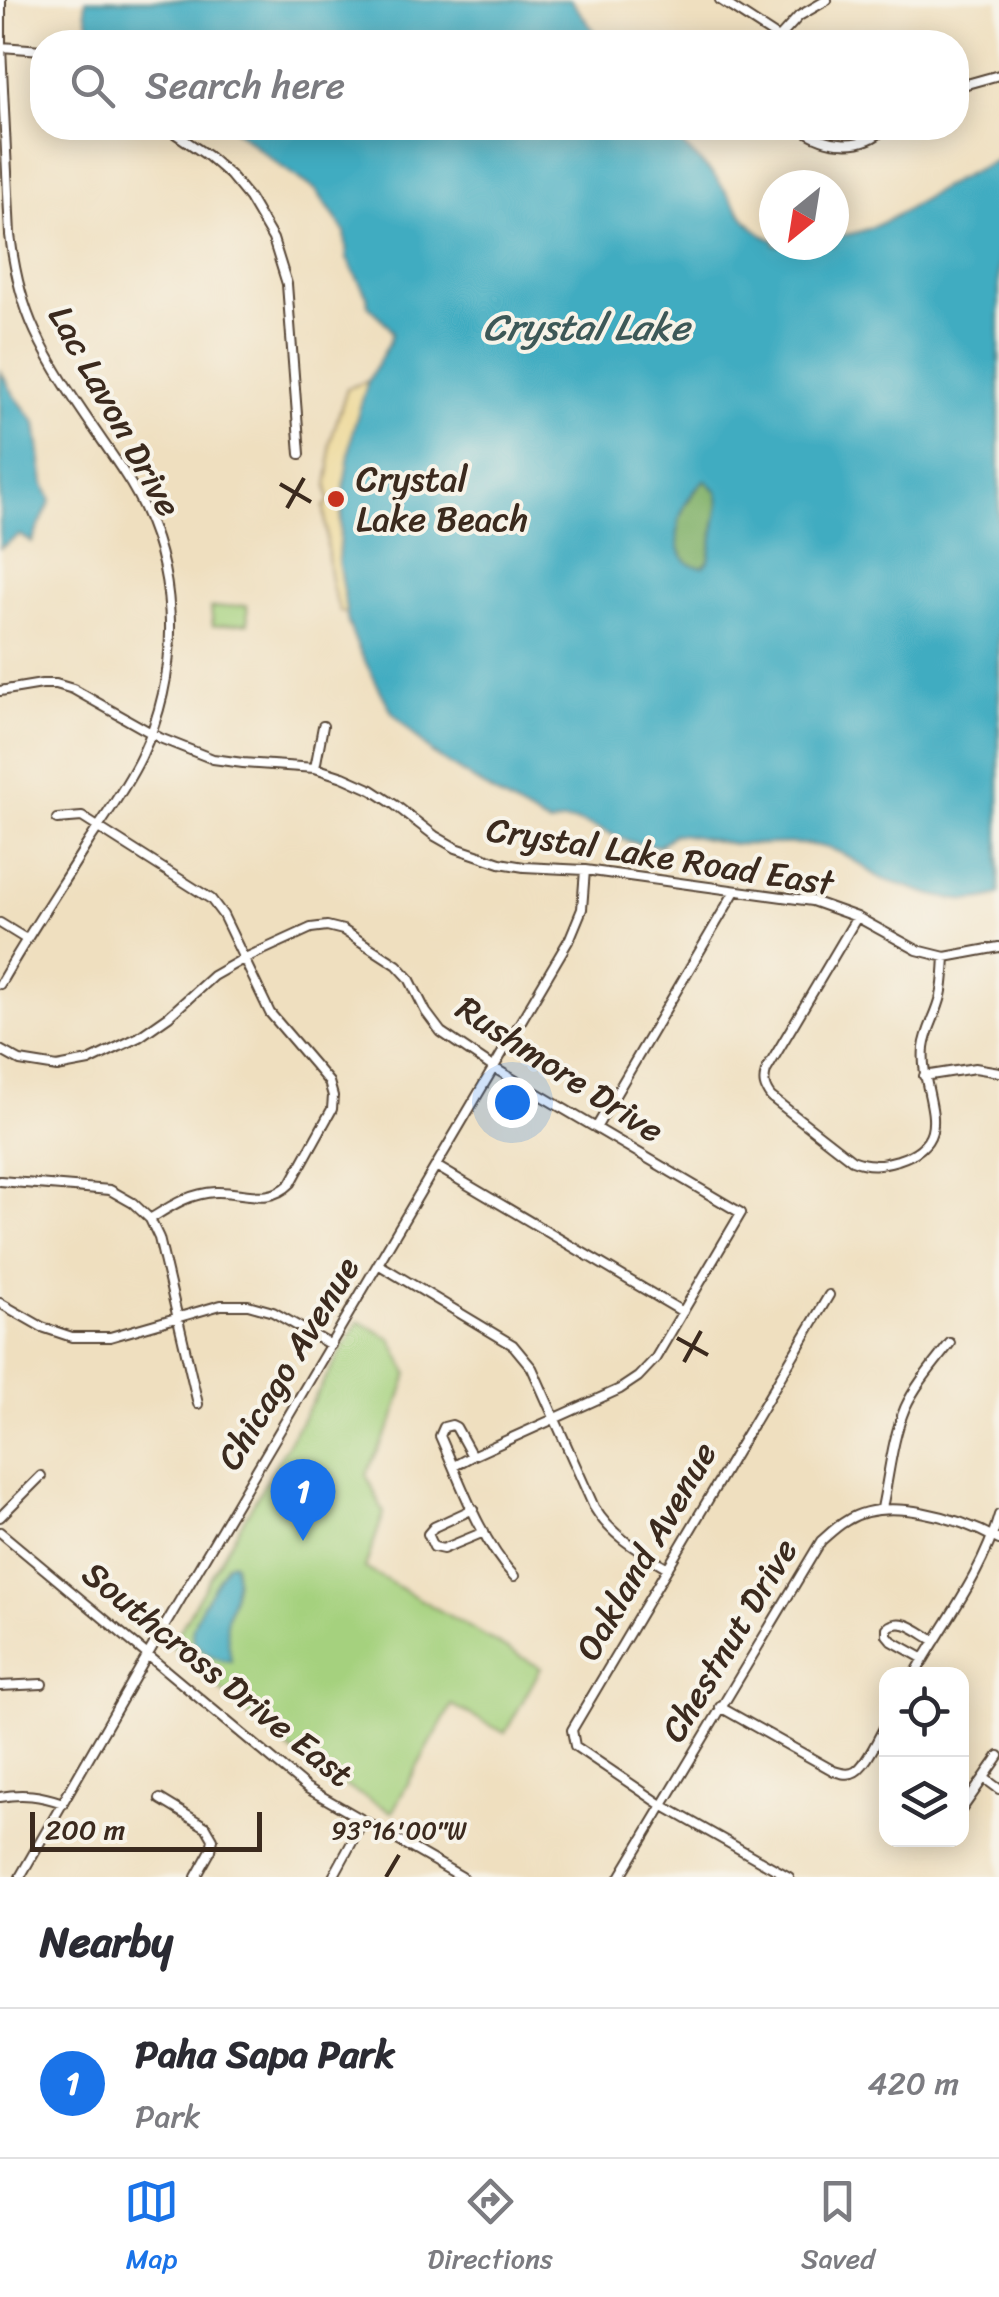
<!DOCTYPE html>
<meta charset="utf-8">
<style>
body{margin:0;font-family:Sriracha,sans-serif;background:#f7f7f7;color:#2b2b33}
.controls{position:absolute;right:30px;bottom:30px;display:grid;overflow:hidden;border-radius:20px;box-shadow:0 5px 25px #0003}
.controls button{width:90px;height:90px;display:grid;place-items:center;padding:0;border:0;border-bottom:2px solid #e1e1e2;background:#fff;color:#2b2b33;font:50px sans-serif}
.compass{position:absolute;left:759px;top:170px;width:90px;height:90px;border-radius:50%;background:#fff;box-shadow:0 5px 25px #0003;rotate:210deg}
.scale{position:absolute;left:30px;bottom:25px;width:232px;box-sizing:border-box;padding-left:10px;border:5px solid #3b2a1e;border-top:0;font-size:28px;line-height:35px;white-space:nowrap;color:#3b2a1e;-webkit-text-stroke:8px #f7f3e8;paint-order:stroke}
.you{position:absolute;left:512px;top:1102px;width:35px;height:35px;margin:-25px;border:8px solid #fff;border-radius:50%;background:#1a73e8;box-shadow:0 0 0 15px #1a73e833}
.badge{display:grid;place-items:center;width:65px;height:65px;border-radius:50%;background:#1a73e8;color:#fff;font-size:32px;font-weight:700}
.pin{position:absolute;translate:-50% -82px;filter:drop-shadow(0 2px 5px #0008)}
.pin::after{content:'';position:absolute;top:52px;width:35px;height:30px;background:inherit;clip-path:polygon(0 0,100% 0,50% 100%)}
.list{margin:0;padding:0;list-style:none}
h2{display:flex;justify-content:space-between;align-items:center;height:130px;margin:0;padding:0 40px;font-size:42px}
h2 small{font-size:32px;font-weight:400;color:#7c7c81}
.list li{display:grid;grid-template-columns:65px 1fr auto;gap:30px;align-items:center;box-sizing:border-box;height:150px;padding:0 40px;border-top:2px solid #e1e1e2}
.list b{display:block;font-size:38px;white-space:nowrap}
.list p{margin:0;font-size:32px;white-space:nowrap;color:#7c7c81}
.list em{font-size:32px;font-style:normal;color:#7c7c81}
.icon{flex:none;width:55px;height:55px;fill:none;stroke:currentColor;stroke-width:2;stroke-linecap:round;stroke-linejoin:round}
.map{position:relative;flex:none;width:999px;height:1877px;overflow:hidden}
.search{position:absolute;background:#fff;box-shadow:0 5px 25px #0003;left:30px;right:30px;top:30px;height:110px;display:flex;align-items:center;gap:25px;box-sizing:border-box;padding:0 35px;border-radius:40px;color:#7c7c81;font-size:38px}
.sheet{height:280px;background:#fff}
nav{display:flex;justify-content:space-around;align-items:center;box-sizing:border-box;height:140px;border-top:2px solid #e1e1e2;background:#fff;font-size:28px;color:#7c7c81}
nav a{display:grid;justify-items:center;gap:5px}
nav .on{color:#1a73e8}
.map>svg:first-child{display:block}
.green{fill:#a5d17e;stroke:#707e4e;stroke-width:2.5}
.forest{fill:#84b36d;stroke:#606e46;stroke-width:2.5}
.sand{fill:#eeda9e;stroke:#94825e;stroke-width:2.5}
.water{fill:#41acc1;stroke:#3e6b70;stroke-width:2.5;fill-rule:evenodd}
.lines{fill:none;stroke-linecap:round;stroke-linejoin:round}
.minor-casing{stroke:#564536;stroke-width:12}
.minor{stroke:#fff;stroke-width:8}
.ticks{fill:none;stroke:#3b2a1e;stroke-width:4}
.poi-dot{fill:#c8321e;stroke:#f7f3e8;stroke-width:4}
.labels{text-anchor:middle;stroke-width:8;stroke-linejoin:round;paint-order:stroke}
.street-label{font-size:35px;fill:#3b2a1e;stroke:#f7f3e8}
.poi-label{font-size:35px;fill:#3b2a1e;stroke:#f7f3e8;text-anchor:start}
.water-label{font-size:38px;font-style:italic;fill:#3d5857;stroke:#f7f3e8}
.ticks-label{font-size:25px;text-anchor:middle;fill:#3b2a1e;stroke:#f7f3e8;stroke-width:8;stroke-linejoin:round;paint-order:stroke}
</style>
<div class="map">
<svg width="999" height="1877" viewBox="0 0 999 1877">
<rect width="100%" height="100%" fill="#f7f3e8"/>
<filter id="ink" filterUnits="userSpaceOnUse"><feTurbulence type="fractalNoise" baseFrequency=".01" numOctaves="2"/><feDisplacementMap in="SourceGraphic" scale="20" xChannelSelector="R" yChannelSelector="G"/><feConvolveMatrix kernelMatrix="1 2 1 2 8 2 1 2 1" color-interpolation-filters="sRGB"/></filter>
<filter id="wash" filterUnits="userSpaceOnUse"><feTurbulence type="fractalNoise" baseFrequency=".0048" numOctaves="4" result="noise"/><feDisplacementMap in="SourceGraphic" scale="40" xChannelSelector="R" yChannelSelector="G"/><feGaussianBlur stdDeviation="2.25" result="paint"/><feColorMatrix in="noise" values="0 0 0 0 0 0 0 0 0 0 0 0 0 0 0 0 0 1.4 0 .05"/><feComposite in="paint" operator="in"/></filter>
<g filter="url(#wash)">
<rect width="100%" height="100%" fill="#efdfbf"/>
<path class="green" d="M247,605L248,623L213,626L211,608Z
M359,1321L391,1339L408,1373L393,1421L366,1474L384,1513L365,1568L541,1668L505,1733L452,1705L392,1812L341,1784L277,1741L171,1645Z"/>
<path class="forest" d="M706,479L717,491L719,503L709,560L704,566C694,567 689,566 684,558C665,530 686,499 706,479Z"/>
<path class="sand" d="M369,381L353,430L341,514L338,560L347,613L340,611C326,578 328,542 324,506L329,502L327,485L330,468V443L347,388Z"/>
<path class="water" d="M86,0H571L602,42H104C91,29 83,20 86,0Z
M233,128H664C681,144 700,160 715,177C732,197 748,233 774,240V245H834V236C870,234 898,215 928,196C951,182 974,170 999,159V895C966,907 934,897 902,885C895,883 886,881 880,878C865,869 851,856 834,850C803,839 768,846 735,844C715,842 695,835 674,834L659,846C651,845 643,845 635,843C609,836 578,812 550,825L503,799L432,753L392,712L358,648L348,623L338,560L345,480L353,430L368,381L389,343L392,333L387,324L368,305L367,296L347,259L345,232L316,190L279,165ZM705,480L717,491L719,503L709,560L704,566C673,569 674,527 684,507C689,496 697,488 705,480Z
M0,371L15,396L36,423L44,484L51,500L32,542L20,535L0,548Z
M232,1562L234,1563L236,1578L233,1595L226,1623L231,1661C219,1660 210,1657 202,1649C197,1645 193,1642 192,1636C190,1619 219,1580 227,1564Z"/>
</g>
<g filter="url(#ink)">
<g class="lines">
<defs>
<path id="minor" d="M720,0L785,42
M779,38L799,16L827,0
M1,47L42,50
M956,87L999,75
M167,128L208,156L230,175L249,198L273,239L287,284L300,454
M801,128C825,146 863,151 885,128
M0,691L42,684H56L73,689L160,738L213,759L243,763L315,768L343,777L372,790L395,805L435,836L456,848L500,863L524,867L585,870L812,901L857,917L917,950L945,957L999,947
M315,768L323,726
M57,819L82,817L211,899L223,915L270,1013L329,1082L333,1096L332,1109L291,1183C268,1206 245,1191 216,1192C190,1193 171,1206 150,1219
M857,917L766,1071C763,1082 764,1088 771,1097L852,1160C870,1167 880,1165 898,1160C961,1140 919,1095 924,1048C926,1030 937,1014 941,996C944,984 944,970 945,957
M0,923L26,939
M0,984C28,935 59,889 89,841C107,814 127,786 141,757C184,666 180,557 124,473C94,427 58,381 35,331C21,301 14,268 10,235L1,47V0
M0,1050L20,1061L57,1067L89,1061L139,1037L169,1016L213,976L243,959L311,928L327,926L343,930L397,965L409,978L426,1012L441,1032L494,1068L741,1213L655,1359L638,1377L620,1389L472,1456L454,1466
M924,1076L975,1068L999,1072
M596,1128L735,891
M436,1166L683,1312
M0,1181L110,1190L133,1203L150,1219L159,1238L198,1404
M378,1264L513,1345L532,1368L594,1507C612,1537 639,1551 668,1568
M0,1303L42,1327L72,1337H110L221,1305H248L273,1312L331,1345
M472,1456L456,1427L452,1425L444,1427L440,1436C461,1483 479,1538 514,1576
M882,1508C889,1476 892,1439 905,1408C916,1384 934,1364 950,1343
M473,1509L434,1527L428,1534L434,1547L443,1549L484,1532
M0,1517L41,1476
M0,1532L307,1788L462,1877
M924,1659L892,1641L887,1635V1628C902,1615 920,1633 935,1641
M915,1674C944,1623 983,1573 999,1515
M0,1686L42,1684
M720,1707L834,1771C840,1773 846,1775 852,1773C865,1770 879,1736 886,1724
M984,1778L999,1789
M0,1797C23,1793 40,1795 63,1803
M160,1799L206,1827L213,1839L211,1850L196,1877
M962,1809L999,1756
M20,1877L147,1656L570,938L582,909L585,870
M333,1877L363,1822
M620,1877L821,1541C829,1534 837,1526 846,1521C886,1495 960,1518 999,1540
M789,1877L662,1805L575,1746L572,1730L829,1295"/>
</defs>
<use href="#minor" class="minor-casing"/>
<use href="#minor" class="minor"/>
</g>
</g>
<path class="ticks" d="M280,484L311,502M287,508L304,478M677,1338L708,1355M684,1362L701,1331M386,1877L399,1855"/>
<circle class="poi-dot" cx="336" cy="499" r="10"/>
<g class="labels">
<g class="street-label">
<text transform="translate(115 411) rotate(61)" y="12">Lac Lavon Drive</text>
<text transform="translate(660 856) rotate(9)" y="12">Crystal Lake Road East</text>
<text transform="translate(560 1069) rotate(33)" y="12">Rushmore Drive</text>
<text transform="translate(288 1363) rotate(-59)" y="12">Chicago Avenue</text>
<text transform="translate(646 1551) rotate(-60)" y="12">Oakland Avenue</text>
<text transform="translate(729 1640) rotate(-59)" y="12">Chestnut Drive</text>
<text transform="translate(218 1674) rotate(39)" y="12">Southcross Drive East</text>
</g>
<g class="poi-label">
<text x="356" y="491">Crystal<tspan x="356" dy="40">Lake Beach</tspan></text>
</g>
<g class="water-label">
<text x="586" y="340">Crystal Lake</text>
</g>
</g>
<g class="ticks-label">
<text x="399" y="1839">93°16'00"W</text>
</g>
</svg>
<div class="controls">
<button><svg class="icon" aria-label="locate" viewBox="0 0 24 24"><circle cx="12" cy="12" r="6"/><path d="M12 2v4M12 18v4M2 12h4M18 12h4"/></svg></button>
<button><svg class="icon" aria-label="layers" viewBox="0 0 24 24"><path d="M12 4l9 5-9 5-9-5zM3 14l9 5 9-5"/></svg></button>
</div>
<svg class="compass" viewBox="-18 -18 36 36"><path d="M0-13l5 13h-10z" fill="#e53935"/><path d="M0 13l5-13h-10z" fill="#7c7c81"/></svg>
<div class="scale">200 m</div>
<div class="you"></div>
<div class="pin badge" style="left:303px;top:1541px">1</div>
<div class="search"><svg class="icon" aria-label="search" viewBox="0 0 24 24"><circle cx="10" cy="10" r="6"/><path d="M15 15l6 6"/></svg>Search here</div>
</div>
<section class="sheet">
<h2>Nearby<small></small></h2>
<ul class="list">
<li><span class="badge">1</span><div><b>Paha Sapa Park</b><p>Park</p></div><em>420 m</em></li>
</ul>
</section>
<nav>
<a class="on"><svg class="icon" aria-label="map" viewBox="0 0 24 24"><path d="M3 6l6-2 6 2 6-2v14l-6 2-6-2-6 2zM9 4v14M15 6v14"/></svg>Map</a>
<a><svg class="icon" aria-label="directions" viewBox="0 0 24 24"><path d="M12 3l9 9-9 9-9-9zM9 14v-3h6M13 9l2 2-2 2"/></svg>Directions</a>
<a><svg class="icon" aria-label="saved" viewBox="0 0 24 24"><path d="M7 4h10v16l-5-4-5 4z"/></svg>Saved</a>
</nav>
